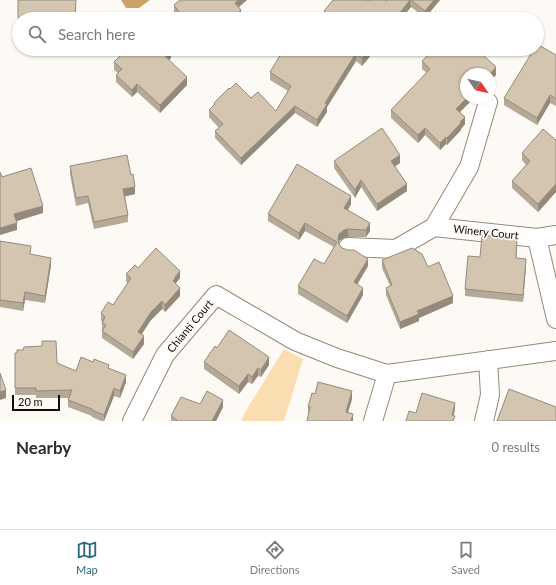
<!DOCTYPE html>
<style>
body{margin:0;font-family:Lato,sans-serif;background:#f7f7f7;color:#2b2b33}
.compass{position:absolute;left:460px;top:68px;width:36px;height:36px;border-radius:50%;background:#fff;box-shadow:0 1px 3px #0004;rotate:124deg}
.scale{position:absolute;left:12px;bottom:10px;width:48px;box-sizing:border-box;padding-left:4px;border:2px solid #100c05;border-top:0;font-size:11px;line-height:14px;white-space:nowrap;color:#100c05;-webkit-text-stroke:3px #fdfaf6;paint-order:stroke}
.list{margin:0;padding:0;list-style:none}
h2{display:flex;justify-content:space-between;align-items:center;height:52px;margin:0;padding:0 16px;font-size:17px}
h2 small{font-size:13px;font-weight:400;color:#7c7c81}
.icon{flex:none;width:22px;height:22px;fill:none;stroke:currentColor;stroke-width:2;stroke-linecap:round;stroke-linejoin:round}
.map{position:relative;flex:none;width:556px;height:421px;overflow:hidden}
.search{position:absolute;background:#fff;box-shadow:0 1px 3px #0004;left:12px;right:12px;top:12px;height:44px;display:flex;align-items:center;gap:10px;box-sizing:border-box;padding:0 14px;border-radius:22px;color:#7c7c81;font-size:15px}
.sheet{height:108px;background:#fff}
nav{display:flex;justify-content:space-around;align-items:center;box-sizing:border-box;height:56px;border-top:1px solid #e1e1e2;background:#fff;font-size:11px;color:#7c7c81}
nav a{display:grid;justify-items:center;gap:2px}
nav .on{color:#2a667e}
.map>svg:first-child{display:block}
.green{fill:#fbddb2}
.water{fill:#caa368}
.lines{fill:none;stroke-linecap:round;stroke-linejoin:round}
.street-casing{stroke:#958875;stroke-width:20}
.street{stroke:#fff;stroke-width:18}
.wall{fill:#b5a997}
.shaded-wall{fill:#948a7b}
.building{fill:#d3c5b0;stroke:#948a7b}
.labels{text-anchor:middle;stroke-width:3.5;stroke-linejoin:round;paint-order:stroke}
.street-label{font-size:11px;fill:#100c05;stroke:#fdfaf6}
</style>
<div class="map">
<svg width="556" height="421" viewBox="0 0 556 421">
<rect width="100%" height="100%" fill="#fdfaf6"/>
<path class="green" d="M284,349L303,359L284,421H241L245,412Z"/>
<path class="water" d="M121,0H150L139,8H126Z"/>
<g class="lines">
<defs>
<path id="street" d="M434,227L469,167L488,102
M537,238L556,319
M348,247L396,249L434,227L537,238L556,235
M132,421L165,355L216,295L295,341L337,358L387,374L556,351
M373,421L387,374
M484,421L490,395L488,360"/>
</defs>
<use href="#street" class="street-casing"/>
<use href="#street" class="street"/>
</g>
<path class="wall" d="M18,0L76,19H19V25H18Z
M180,0H247L239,7L241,18L242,19H179L174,13V5Z
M387,0H440L425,18L411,7L401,19H324V11L368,1H387Z
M221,49H228L225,52Z
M328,49H376L362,66L356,61L327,107V112L317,127L295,113L241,165L215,138V131L219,128L209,117V110L214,105V103L230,89L276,111L288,91L270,80V72L311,54L327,50Z
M488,49V53L484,56L496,75L460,112L465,124L461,129V130L447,145L446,144L440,150L425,135L418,143L391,118V110L427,73L422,69V61Z
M556,55V106L550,103L537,125L504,105V98Z
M171,58L169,60L187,85L160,113L137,92L132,97L116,82V75L118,73L114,70V62Z
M556,140V192L538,212L512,188V181L526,165L522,160V153Z
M334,161L400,163L395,166L407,191L377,211L361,187L355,198L334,168Z
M70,166L135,194L125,196L128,215V222L94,229L88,203L76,206L70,174Z
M351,204L348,210L370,231L366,237H348L344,238L339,241L338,244L342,248L368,266L357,284L363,295L347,323L298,294V286L324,264L334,247L305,231L299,240L268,221V214Z
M0,241L31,255L51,265L45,303L25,300L23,311L0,307Z
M517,246L516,258L526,266L523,302L465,296V289L480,257Z
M382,260L428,267L453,303L419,318V321L400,329L386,295V288L390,286L382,268Z
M138,268L180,278L176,283L180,296L165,312L162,309L151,320L141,334L144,344L133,359L102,338V322L101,320V313L113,305L128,283L126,282V274Z
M217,348L269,365L261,377L258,376L252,384L248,382L239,394L204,369V362Z
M15,353L57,363L76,371L109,368L126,382L120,398L114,396L104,421H101L92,417V416L68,407V400L69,398H36V395H15Z
M352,399L348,412L353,421L308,414V407Z
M200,404L223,407L216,421H171V416Z"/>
<path class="shaded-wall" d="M239,0H247L235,10V3Z
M410,0L411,7L401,19H395Z
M434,0H440L425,18V11Z
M241,10V17L239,19L238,13Z
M370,49H376L362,66V58Z
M484,49H488V53L481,60V53Z
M171,50V58L165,64V56Z
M356,53V61L327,107V112L317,127V120L325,103Z
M496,67V75L490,81V74Z
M187,77V85L160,113V105Z
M137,84V92L132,97V90Z
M550,95V103L537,125V118Z
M467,98H474L456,116V109Z
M295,106V113L241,165V158Z
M465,117V124L461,129V130L447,145V138Z
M425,128V135L418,143V135Z
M446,137V144L440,150V143Z
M400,155V163L391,169V161Z
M361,180V187L355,198V190Z
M407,184V191L377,211V204Z
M556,184V192L538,212V204Z
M135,187V194L123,197V189Z
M351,196V204L344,216V208Z
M43,206V213L14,222V214Z
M17,223V230L0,235V228Z
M305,223V231L299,240V233Z
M370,223V231L366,237V230Z
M348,229V237L344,238L339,241L338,246V239L339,234L344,230Z
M517,239V246L516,265V258Z
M51,258V265L45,303V296Z
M368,259V266L354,290V282Z
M526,259V266L523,302V295Z
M180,271V278L176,283V285L173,281L175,277Z
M180,288V296L165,312V305Z
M363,288V295L347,323V316Z
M25,292V300L23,311V303Z
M453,296V303L419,318V321L400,329V322L417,311Z
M162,301V309L151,320L138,340V332L151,312Z
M144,336V344L133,359V352Z
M269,357V365L261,377V370Z
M258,368V376L252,384V377Z
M248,374V382L239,394V386Z
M126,375V382L120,398V391Z
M114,388V396L104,421V415Z
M6,390V398L0,400V392Z
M352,391V399L346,419V412Z
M223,400V407L216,421H212Z
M455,403V410L452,421V415Z
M353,414V421H351Z"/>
<path class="building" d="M18,0H76L75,19H38L18,18Z
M180,0H239L235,3L241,10L238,13L242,19H184L174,5Z
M333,0H366L368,1L369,0H385L387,1V0H410L395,19H333L324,11Z
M411,0H434L425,11Z
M537,44L556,55V99L550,95L537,118L504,98L534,49H537Z
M127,49H170L171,50L165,56L187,77L160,105L137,84L132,90L116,75L122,69L114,62Z
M284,49H303L311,54L315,49H325L327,50L328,49H370L362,58L356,53L325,103L327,104L317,120L295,106L241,158L215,131L223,124L209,110L215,104L214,103L229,88L230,89L236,83L251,98L258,92L276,111L291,86L270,72Z
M434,49H484L481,53L496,67L490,74H466V98H467L456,109L465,117L460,122L461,123L447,138L446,137L440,143L425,128L418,135L391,110L430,69L422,61Z
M382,128L400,155L391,161L407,184L377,204L361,180L355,190L334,161Z
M543,129L556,140V184L538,204L512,181L530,161L522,153Z
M127,155L131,175L133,174L135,187L123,189L128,215L94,222L88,196L76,198L70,166Z
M297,164L351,196L344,208L370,223L366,230L348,229L344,230L339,234L338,239L339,244L342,248L348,250H354L368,259L354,282L363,288L347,316L298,286L314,259L324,264L337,242L305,223L299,233L268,214Z
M31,168L43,206L14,214L17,223L0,228V172L2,177Z
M482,235L517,239L516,258L526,259L523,295L465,289L468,256L480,257Z
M0,241L31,246L30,254L51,258L45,296L25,292L23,303L0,300Z
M156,248L180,271L175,277H176L173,281L180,288L165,305L162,301L151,312L138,332L144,336L133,352L102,331L106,325L102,323L105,317L101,313L108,302L113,305L131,278L126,274L135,265L138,268Z
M412,248L422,254L428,267L439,262L453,296L417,311L419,314L400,322L386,288L392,285L382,260Z
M229,330L269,357L261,370L258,368L252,377L248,374L239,386L204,362L215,346L217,348Z
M42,341H56L57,363L76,371L81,357L93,362L94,359L109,365L108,368L126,375L120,391L114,388L104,415L92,410V409L68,400L72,390L36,391V388H15V353H17V350H23L24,347L42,346Z
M0,373L6,390L0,392Z
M318,382L352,391L346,412L353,414L351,421H307L310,407H308L312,393L315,394Z
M509,389L556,407V421H497Z
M207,391L223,400L212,421H177V420L171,416L181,397L200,404Z
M422,393L455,403L452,415L455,416L453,421H406L409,411L416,413Z"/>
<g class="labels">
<g class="street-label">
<text transform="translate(486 232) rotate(6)" y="4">Winery Court</text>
<text transform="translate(190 326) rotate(-50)" y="4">Chianti Court</text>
</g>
</g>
</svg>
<svg class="compass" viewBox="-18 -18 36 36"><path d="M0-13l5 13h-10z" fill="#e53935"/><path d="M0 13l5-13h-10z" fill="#7c7c81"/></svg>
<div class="scale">20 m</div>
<div class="search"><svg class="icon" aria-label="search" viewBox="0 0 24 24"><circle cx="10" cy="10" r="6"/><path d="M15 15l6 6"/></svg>Search here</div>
</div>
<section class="sheet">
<h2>Nearby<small>0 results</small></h2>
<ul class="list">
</ul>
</section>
<nav>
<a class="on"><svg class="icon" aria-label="map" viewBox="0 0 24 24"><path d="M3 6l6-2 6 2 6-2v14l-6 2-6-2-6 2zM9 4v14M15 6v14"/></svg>Map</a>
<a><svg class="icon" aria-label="directions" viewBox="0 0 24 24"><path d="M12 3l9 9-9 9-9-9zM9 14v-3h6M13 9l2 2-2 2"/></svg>Directions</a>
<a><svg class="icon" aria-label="saved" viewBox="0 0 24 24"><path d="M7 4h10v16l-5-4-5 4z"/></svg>Saved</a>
</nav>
